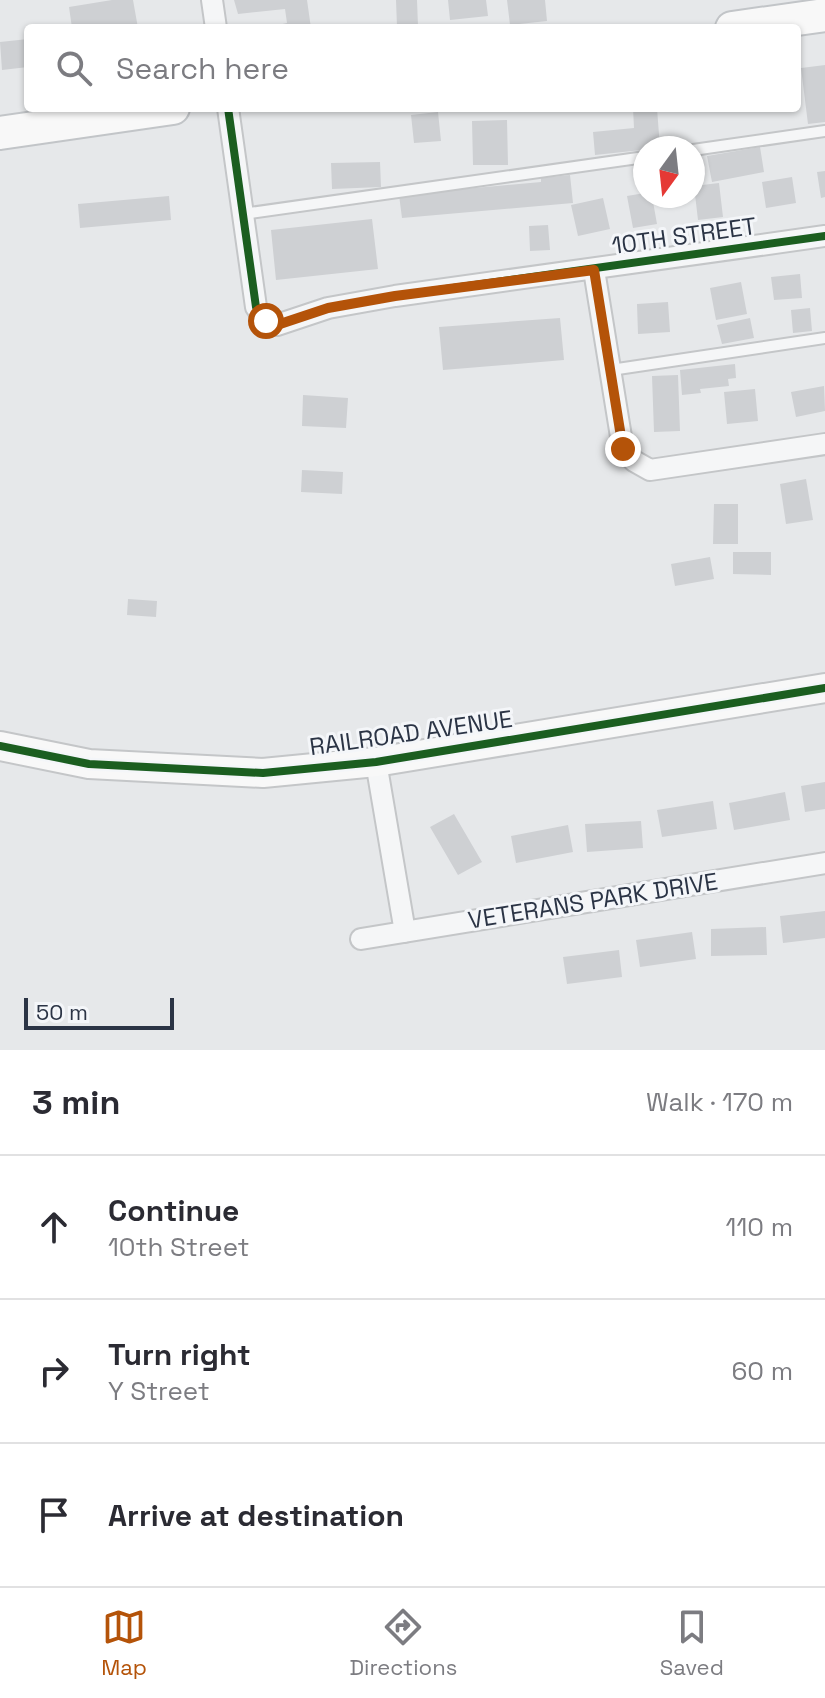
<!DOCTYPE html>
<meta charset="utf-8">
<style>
body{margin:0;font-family:"Space Grotesk",sans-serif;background:#f2f2f3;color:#2b2b33}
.compass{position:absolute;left:633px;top:136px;width:72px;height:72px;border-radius:50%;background:#fff;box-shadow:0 2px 6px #0004;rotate:195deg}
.scale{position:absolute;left:24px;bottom:20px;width:150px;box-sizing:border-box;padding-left:8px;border:4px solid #2b3445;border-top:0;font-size:22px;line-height:28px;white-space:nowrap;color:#2b3445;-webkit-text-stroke:6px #f4f6f9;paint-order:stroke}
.stop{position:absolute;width:24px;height:24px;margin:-18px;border:6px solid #b45309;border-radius:50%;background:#fff}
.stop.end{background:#b45309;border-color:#fff;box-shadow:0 2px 8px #0008}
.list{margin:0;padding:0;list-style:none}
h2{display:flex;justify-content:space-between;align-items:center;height:104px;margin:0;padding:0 32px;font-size:34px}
h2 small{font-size:26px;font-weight:400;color:#7c7c81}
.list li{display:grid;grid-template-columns:52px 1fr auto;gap:24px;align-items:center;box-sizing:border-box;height:144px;padding:0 32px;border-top:2px solid #e1e1e2}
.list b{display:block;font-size:30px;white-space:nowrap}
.list p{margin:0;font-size:26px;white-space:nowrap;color:#7c7c81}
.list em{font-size:26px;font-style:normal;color:#7c7c81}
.icon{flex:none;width:44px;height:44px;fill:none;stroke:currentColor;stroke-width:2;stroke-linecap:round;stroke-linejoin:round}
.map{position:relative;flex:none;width:825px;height:1050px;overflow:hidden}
.search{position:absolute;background:#fff;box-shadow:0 2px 6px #0004;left:24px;right:24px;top:24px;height:88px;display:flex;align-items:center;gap:20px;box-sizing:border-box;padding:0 28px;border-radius:8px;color:#7c7c81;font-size:30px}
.sheet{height:536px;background:#fff}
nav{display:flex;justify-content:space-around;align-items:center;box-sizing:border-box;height:112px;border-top:2px solid #e1e1e2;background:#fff;font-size:22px;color:#7c7c81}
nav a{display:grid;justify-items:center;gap:4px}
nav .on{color:#b45309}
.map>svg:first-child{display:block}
.building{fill:#ced0d3}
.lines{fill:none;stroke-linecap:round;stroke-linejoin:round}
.lane-casing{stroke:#c4c6c8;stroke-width:14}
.street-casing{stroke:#c4c6c8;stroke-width:24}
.secondary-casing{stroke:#c4c6c8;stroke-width:32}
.primary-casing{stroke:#c2c5c8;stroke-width:36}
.lane{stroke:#f5f6f7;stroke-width:10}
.street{stroke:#f5f6f7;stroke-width:20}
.secondary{stroke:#f8f8f8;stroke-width:28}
.primary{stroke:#f8f8f8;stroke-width:32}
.cycleway-casing{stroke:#f4f6f9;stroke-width:13}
.cycleway{stroke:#1b5e20;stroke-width:8}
.route{stroke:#b45309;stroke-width:10}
.labels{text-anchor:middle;stroke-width:6;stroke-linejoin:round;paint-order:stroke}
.street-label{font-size:24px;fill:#2b3445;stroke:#f4f6f9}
</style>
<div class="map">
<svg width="825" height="1050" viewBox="0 0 825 1050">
<rect width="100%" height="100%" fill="#e6e8ea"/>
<path class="building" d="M112,0H133L138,28H72L69,7Z
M234,0H307L311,28H265L287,23L285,9L238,14Z
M396,0H417L418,26L397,27Z
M448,0H486L488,16L450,20Z
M507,0H545L547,21L510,25Z
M28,39V67L2,70L0,42Z
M825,65V122L808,124L801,68Z
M633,108H657L660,148L595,155L593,132L634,128Z
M438,112L441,141L414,143L411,115Z
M507,120L508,165H473L472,121Z
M760,147L764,172L712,182L707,156Z
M380,162L381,187L332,189L331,163Z
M825,171V197L821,198L817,172Z
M570,175L573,203L402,218L399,195L541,182V178Z
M792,177L796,203L766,208L762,182Z
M719,183L723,217L698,220L694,186Z
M645,193V196H652L657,224L633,228L627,196Z
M169,196L171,220L80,228L78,204Z
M603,198L610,229L578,236L571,205Z
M372,219L378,269L276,280L271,230Z
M548,225L550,250L530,251L529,226Z
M800,274L802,298L774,300L771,277Z
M741,282L747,314L716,320L710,288Z
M668,302L670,332L638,334L637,304Z
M810,308L812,331L793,333L791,310Z
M560,318L564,360L443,370L439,327Z
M750,318L754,338L722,344L717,325Z
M735,364L736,378L728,379L729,386L700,389L701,393L682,395L680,370Z
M678,375L680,431L654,432L652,376Z
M824,386L825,411L796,417L791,392Z
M755,389L758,421L727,424L724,392Z
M303,395L348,398L346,428L302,426Z
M302,470L343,472L342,494L301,492Z
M806,479L813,520L786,524L780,484Z
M714,504H738V544H713Z
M733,552H771V575L733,574Z
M710,557L714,579L675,586L671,564Z
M128,599L157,601L156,617L127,615Z
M825,782V809L805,812L801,786Z
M785,792L790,820L734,830L729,803Z
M713,801L717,829L662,837L657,810Z
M454,814L482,862L458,875L430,827Z
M641,821L643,848L587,852L585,824Z
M568,825L573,852L516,863L511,836Z
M825,911V938L783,943L780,916Z
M766,927L767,955L711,956V929Z
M692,932L696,959L640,967L636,940Z
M619,950L622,977L567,984L563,957Z"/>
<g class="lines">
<defs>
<path id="lane" d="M693,150L825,131
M243,214L645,157
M611,370L825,338"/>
<path id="street" d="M212,0L216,28
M228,108L256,307L266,321L277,325L328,308L395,296L825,236
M594,270L623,449L634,461L650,470L825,444
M376,762L405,932
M361,939L825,863"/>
<path id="secondary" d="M0,746L89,764L263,773L376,762L825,688"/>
<path id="primary" d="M732,28L825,15
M0,133L173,108"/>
</defs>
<use href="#lane" class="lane-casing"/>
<use href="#street" class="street-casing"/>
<use href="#secondary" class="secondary-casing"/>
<use href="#primary" class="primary-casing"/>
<use href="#lane" class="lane"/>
<use href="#street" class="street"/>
<use href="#secondary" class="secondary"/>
<use href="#primary" class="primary"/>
<defs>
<path id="cycleway" d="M228,108L256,307L266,321L277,325L328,308L395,296L825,236
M0,746L89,764L263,773L376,762L825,688"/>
</defs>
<use href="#cycleway" class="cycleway-casing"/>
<use href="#cycleway" class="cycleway"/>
</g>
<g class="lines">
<path class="route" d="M266,321L277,325L328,308L395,296L594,270L623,449"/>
</g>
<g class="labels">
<g class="street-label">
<text transform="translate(684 236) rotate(-8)" y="8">10TH STREET</text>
<text transform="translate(411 733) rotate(-8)" y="8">RAILROAD AVENUE</text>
<text transform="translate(593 901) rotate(-9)" y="8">VETERANS PARK DRIVE</text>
</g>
</g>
</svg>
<svg class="compass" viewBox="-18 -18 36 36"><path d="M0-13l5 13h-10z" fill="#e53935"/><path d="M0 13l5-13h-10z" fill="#7c7c81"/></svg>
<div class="scale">50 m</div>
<div class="stop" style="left:266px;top:321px"></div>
<div class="stop end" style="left:623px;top:449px"></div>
<div class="search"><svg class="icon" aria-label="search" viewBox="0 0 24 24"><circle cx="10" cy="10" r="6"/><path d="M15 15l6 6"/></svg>Search here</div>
</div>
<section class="sheet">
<h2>3 min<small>Walk · 170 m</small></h2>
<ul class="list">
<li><svg class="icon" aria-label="ahead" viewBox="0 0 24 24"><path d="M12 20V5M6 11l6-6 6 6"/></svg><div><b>Continue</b><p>10th Street</p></div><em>110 m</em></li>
<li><svg class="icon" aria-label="right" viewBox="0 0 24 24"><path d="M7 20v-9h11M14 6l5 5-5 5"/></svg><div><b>Turn right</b><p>Y Street</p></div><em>60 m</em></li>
<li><svg class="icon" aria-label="arrive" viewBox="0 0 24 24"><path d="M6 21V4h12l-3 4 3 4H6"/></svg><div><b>Arrive at destination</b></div></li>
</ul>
</section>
<nav>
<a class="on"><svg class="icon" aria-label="map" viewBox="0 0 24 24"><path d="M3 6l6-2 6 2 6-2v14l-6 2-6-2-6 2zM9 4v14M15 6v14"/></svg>Map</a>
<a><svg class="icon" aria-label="directions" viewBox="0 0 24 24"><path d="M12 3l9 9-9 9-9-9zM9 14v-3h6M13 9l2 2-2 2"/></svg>Directions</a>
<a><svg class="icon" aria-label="saved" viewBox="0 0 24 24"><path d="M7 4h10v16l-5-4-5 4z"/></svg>Saved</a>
</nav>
